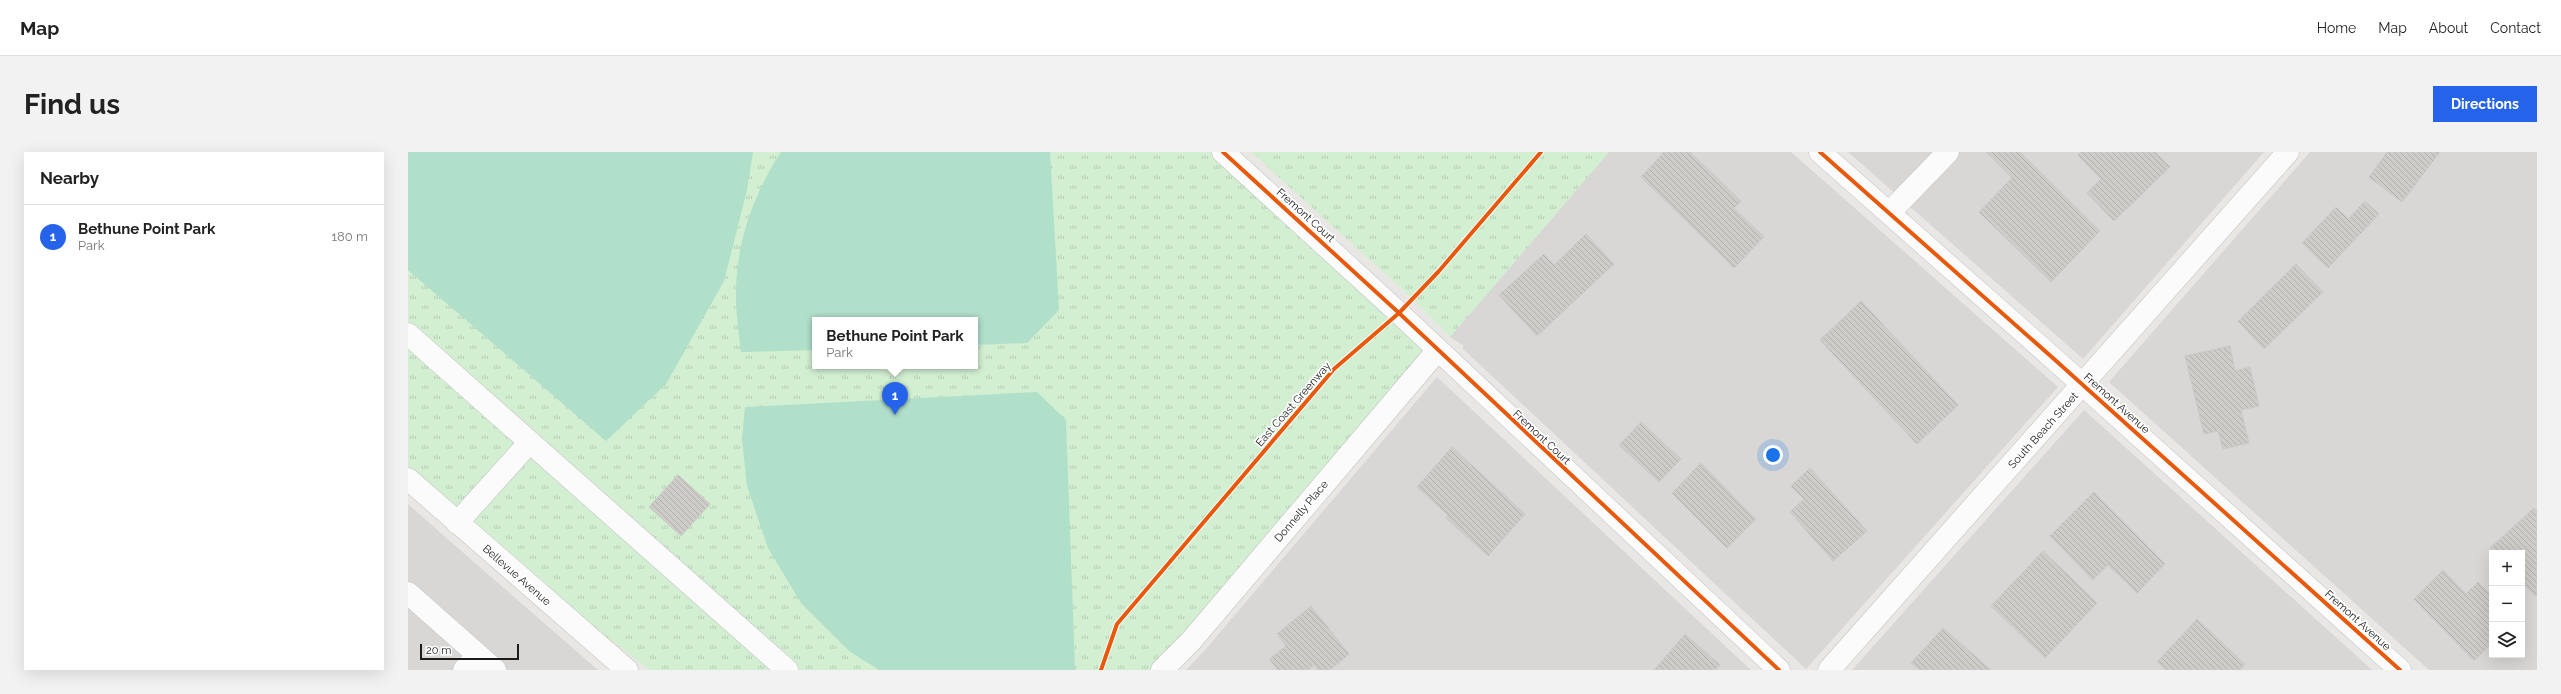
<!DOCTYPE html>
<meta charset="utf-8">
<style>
body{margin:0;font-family:Raleway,sans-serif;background:#f2f2f2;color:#222}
.controls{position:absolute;right:12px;bottom:12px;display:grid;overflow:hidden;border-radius:0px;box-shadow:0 4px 16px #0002}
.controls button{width:36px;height:36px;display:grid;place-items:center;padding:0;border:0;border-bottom:1px solid #e0e0e0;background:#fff;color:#222;font:20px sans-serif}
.scale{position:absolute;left:12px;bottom:10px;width:99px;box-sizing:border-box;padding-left:4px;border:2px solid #1b1b1b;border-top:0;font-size:11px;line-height:14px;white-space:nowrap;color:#1b1b1b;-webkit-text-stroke:3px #fff;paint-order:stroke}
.you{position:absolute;left:1365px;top:303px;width:14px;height:14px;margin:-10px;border:3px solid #fff;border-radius:50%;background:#1a73e8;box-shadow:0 0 0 6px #1a73e833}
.badge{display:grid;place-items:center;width:26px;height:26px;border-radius:50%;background:#2563eb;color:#fff;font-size:13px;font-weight:700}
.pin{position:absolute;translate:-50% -33px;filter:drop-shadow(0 1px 2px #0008)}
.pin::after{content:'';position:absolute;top:21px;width:14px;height:12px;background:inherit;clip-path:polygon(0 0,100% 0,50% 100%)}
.popup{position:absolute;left:404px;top:165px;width:166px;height:52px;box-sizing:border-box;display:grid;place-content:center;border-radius:0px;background:#fff;filter:drop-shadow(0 1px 3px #0005);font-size:13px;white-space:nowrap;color:#767676}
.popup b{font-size:15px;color:#222}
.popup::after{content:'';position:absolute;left:50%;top:100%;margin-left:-8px;border:8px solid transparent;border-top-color:#fff}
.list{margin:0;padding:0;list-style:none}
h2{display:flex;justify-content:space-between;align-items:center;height:52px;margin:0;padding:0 16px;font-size:17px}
h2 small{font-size:13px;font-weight:400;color:#767676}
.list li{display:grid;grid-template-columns:26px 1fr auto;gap:12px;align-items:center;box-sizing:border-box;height:64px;padding:0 16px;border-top:1px solid #e0e0e0}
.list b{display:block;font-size:15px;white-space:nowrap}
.list p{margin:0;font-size:13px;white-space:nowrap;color:#767676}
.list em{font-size:13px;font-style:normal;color:#767676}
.icon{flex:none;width:22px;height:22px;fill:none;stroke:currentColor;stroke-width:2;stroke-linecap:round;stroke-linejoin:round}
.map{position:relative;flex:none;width:2129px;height:518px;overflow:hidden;border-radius:0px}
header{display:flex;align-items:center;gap:24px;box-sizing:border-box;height:56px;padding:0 20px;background:#fff;border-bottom:1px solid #e0e0e0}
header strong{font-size:19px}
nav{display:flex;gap:22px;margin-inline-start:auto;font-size:14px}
.intro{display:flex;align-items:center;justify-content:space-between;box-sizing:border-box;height:96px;padding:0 24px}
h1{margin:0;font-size:28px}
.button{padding:10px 18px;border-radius:0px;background:#2563eb;color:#fff;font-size:14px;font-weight:700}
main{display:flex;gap:24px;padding:0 24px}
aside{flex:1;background:#fff;border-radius:0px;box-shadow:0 4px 16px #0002}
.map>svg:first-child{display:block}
.residential{fill:#d8d7d5;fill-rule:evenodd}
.park{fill:url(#park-tufts);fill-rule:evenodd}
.pitch{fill:#b0dfca}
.building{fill:url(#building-back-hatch);stroke:#ccc9c5}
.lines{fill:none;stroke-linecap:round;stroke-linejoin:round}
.minor-casing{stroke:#c2c1c0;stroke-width:23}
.minor{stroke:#fcfbfb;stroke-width:22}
.cycleway-casing{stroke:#fff;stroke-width:6}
.cycleway{stroke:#e8590c;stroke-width:4}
.labels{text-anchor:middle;stroke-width:3.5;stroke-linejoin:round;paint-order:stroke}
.street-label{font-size:11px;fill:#1b1b1b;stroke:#fff}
</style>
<header>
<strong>Map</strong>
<nav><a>Home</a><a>Map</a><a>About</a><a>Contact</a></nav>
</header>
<div class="intro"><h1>Find us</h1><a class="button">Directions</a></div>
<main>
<aside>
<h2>Nearby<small></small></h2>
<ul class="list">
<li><span class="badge">1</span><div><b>Bethune Point Park</b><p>Park</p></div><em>180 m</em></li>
</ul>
</aside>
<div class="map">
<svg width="2129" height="518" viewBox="0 0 2129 518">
<defs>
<pattern id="park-tufts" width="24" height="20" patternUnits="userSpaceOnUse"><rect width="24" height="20" fill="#d2efd1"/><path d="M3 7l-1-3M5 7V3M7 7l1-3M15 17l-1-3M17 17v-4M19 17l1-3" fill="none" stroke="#b4ccb3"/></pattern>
<pattern id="building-back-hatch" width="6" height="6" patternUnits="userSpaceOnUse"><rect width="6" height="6" fill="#ceccc9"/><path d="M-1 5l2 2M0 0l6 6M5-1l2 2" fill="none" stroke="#b0afac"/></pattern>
</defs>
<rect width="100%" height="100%" fill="#e9e7e4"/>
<path class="residential" d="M1201,0H1383L1650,235L1398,517L1054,196L1056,194L1042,185Z
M1440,0H1856L1675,207Z
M1902,0H2129V518H2021L1701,230ZM2084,401H2114V503H2084Z
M1029,225L1343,518H778L797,498Z
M1676,258L1964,518H1444Z
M0,352L36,384L190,518H0Z"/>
<path class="park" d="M0,0H819L1029,199L754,518H242L49,371L0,327ZM407,168H567V214H407Z
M843,0H1201L1042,185L1006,148Z"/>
<path class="pitch" d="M0,0H345L339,38L316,129L258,232L198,289L0,118Z
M373,0H642L651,158L619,191L567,193V168H407V198L333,200C331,182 328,163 328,145C327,94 345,42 373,0Z
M629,240L658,268L667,518H471L441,499L393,451L360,396L339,334L334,287L337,255Z"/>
<path class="building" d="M1256,0H1282L1333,49L1326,56L1356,85L1326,116L1233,25Z
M1578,0H1612L1692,79L1643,130L1571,60L1604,26Z
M1673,0H1747L1762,15L1706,69L1679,41L1693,27L1670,3Z
M1979,0H2032L1994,50L1961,25Z
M1957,49L1971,62L1920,116L1894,91L1928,55L1940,67Z
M1178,82L1206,112L1129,184L1091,143L1136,102L1146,113Z
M1888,112L1915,140L1856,197L1830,169Z
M1453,149L1550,253L1509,292L1412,188Z
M1822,194L1827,219L1842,215L1851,254L1833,258L1841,291L1815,297L1810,279L1796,282L1777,204Z
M1233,270L1273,307L1251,330L1211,293Z
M1044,295L1117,362L1080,404L1038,366L1040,363L1009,335Z
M1293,311L1348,367L1319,396L1264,341Z
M1402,316L1459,379L1425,409L1382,360L1396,347L1383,334Z
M270,323L302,352L273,384L241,355Z
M1686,340L1757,412L1729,441L1700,413L1685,428L1642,384Z
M2126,356L2129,359V443L2127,444L2114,430V401H2087L2082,396Z
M1635,399L1689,451L1637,506L1583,454Z
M2035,418L2058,442L2070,430L2084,444V491L2066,509L2006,447Z
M903,454L941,502L922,518H910L906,513L900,518H870L861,507L878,494L869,482Z
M1789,467L1837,512L1832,518H1758L1749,510Z
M1535,476L1583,518H1511L1503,511Z
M1277,482L1312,513L1307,518H1246Z"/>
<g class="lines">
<defs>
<path id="minor" d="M815,0L991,161L1371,518
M1412,0L1646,207L1992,518
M1481,61L1540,0
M0,182L379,518
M0,327L219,518
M49,371L122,290
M0,441L87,518
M56,518L70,503
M754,518L783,489L1029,199
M1421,518L1880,0"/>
</defs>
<use href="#minor" class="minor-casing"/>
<use href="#minor" class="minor"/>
<defs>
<path id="cycleway" d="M815,0L991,161L1371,518
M1412,0L1646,207L1992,518
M693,518L709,472L926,217L991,161L1031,119L1133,0"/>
</defs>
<use href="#cycleway" class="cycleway-casing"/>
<use href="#cycleway" class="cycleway"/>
</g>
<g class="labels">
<g class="street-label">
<text transform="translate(898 63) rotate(42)" y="4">Fremont Court</text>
<text transform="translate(1709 251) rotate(42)" y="4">Fremont Avenue</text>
<text transform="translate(885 252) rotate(-49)" y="4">East Coast Greenway</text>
<text transform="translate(1635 278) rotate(-48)" y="4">South Beach Street</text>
<text transform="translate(1134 285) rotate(43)" y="4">Fremont Court</text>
<text transform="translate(893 359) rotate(-50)" y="4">Donnelly Place</text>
<text transform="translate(109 423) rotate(41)" y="4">Bellevue Avenue</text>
<text transform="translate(1950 468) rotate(42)" y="4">Fremont Avenue</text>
</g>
</g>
</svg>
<div class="controls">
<button>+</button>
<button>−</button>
<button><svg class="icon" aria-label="layers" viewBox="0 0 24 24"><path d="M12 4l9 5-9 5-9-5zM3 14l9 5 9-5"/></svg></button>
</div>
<div class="scale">20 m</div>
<div class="you"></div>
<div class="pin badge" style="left:487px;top:263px">1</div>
<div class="popup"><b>Bethune Point Park</b>Park</div>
</div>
</main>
